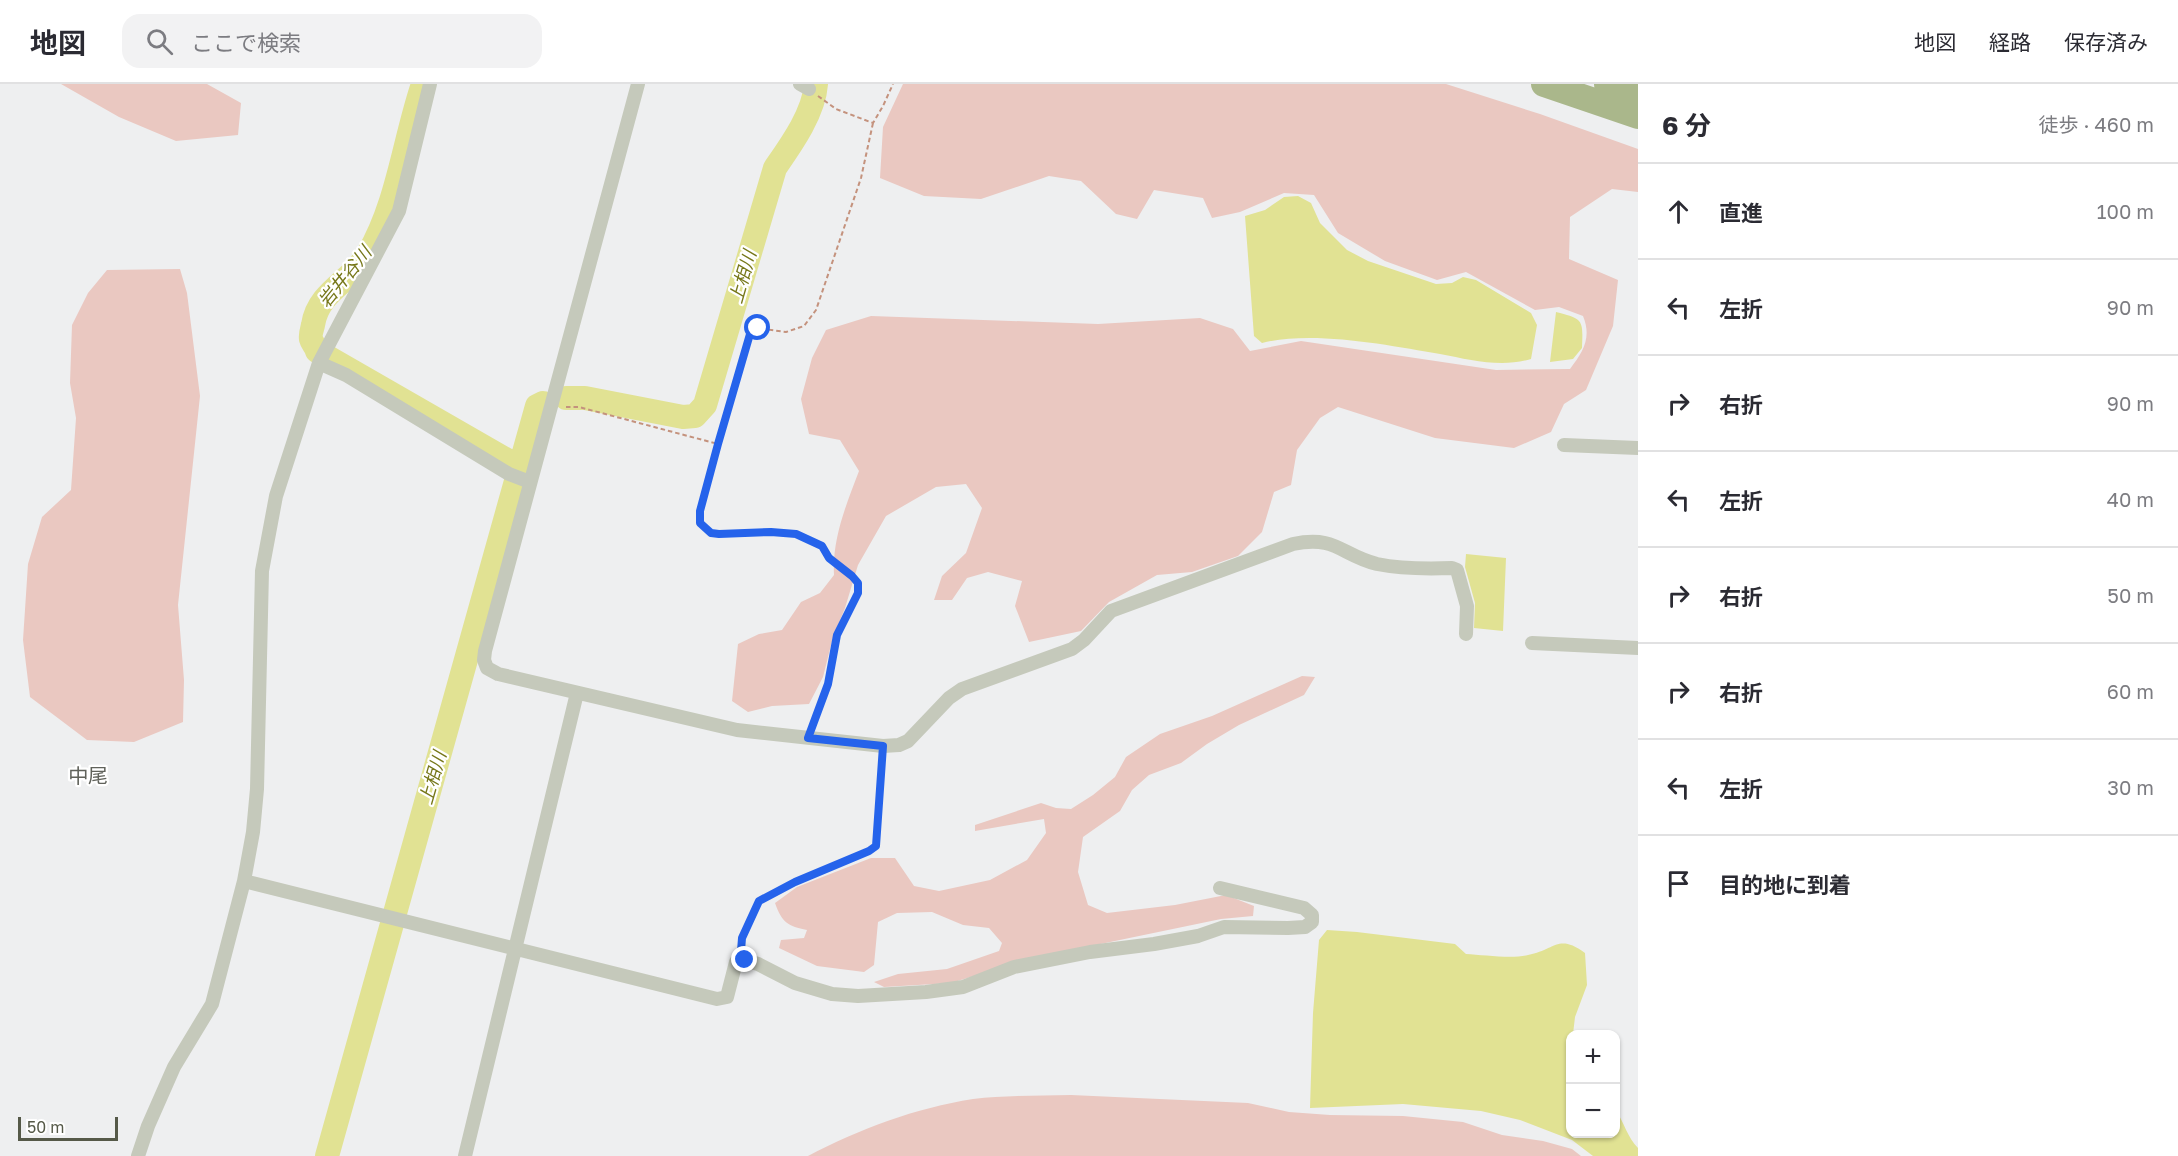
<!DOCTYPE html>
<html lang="ja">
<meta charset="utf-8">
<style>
body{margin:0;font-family:"Golos Text","Noto Sans JP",sans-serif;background:#f2f2f3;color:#2b2b33}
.controls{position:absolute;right:18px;bottom:18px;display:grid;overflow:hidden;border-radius:12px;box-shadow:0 2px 4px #0004}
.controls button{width:54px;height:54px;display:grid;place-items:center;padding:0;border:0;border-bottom:2px solid #e1e1e2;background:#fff;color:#2b2b33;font:30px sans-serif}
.scale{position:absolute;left:18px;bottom:15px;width:100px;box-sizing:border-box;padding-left:6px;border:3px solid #555948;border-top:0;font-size:16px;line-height:21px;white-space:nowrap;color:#555948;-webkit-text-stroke:4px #fff;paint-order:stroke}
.stop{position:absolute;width:18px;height:18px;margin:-14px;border:4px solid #2563eb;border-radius:50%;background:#fff}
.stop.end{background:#2563eb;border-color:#fff;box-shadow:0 2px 6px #0008}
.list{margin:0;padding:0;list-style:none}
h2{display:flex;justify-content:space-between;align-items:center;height:78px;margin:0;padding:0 24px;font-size:26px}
h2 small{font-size:20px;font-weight:400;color:#7c7c81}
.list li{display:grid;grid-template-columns:39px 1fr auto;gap:18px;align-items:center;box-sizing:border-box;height:96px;padding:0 24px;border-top:2px solid #e1e1e2}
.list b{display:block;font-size:22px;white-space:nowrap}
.list em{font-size:20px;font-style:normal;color:#7c7c81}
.icon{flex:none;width:33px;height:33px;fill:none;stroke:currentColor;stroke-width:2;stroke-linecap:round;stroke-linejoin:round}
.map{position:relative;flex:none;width:1638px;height:1072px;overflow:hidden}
header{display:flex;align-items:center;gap:36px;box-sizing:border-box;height:84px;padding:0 30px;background:#fff;border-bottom:2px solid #e1e1e2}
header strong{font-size:28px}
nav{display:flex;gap:33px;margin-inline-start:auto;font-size:21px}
.search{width:420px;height:54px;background:#f2f2f3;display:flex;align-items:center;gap:15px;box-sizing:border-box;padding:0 21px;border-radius:18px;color:#7c7c81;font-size:22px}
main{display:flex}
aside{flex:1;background:#fff}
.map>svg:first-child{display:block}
.green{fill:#eac8c1}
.water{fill:#e1e293}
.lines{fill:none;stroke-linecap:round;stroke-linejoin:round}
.river{stroke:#e1e293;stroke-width:24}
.path{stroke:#c4927d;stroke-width:2;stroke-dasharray:4.5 3;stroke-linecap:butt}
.minor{stroke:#c5c9bb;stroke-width:14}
.motorway{stroke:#aab78b;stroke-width:26}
.route{stroke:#2563eb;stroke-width:8}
.labels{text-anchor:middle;stroke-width:4.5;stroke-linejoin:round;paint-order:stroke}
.water-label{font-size:18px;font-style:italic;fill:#767719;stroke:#fff}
.quarter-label{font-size:20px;fill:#60625b;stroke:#fff}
</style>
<header>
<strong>地図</strong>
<div class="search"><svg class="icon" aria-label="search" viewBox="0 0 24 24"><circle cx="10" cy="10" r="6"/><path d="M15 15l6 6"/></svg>ここで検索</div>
<nav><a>地図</a><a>経路</a><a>保存済み</a></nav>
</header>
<main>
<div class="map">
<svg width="1638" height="1072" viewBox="0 0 1638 1072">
<rect width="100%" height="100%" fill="#eeeff0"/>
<path class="green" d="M61,0H207L241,19L238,51L176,57L119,33Z
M903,0H1446L1540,30L1638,65V108L1612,105L1570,133L1569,175L1618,196L1613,242L1586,306L1564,320L1551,348L1514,364L1435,354L1338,323L1320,334L1297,366L1291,401L1274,408L1262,448L1238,472L1192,488L1157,491L1109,518L1081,547L1029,558L1015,522L1022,497L988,488L967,494L952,516H934L942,492L966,469L982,424L966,400L936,403L886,432L858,481L845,524L833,553L823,593L809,620L772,622L748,628L732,617L738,560L759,550L782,546L801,518L820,509L834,491C832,455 846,421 859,387L840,356L809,350L801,315L812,274L826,246L871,232L1098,240L1200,234L1233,245L1250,267L1301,257L1496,286L1570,285C1583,268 1592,254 1583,232L1559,223L1535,226L1466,188L1437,196L1385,177L1338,149L1314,111L1284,109L1240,128L1212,134L1203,114L1154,106L1137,135L1116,130L1081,97L1049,92L981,115L924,112L880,94L883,43Z
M180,185L187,209L200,312L178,521L184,596L183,638L134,658L87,656L30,613L23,556L28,480L42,433L71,406L76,334L70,299L72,241L88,209L107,186Z
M1302,592L1315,593L1304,611L1239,641L1207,660L1181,679L1149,691L1132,706L1120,727L1083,753L1078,788L1088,821L1107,829L1175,821L1226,811L1254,822L1253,832L1221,835L1033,874L951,899L884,903L874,898L898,890L947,885L999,867L1002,859L989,844L963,841L932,828L897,829L878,838L874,881L864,888L817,882L779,864L781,856L804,854L807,846C788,842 782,839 775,819L797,803L871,774H895L914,802L939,807L990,796L1027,776L1046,749L1044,735L975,747V741L1041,719L1056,724L1071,725L1093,711L1115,693L1126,673L1160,650L1212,632Z
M1071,1011L1248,1019L1289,1028L1330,1031L1403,1032L1463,1038L1502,1051L1543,1057L1572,1065L1581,1072H808C859,1045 916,1024 973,1015C1005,1011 1039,1012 1071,1011Z"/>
<path class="water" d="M1298,112L1311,119L1320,139L1347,166L1368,177L1436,200L1452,199L1463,193L1476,196L1531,229L1537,241L1531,275C1501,284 1471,276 1440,270C1388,261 1312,246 1262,259L1254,252L1245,132L1265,126L1284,113Z
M1556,228C1584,235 1583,236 1582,264L1573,275L1550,278Z
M1466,470L1506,474L1503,547L1474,544L1475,519L1465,483Z
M1327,846L1357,848L1455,860L1466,870C1483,871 1513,875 1528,871C1555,866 1558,849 1585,869L1587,901L1575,933L1573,950H1570V1050H1616V1026C1624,1039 1628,1054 1638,1064V1072H1593L1572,1056L1520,1036L1481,1027L1403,1020L1310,1024L1313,929L1319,856Z"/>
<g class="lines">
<path class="river" d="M423,0C404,56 398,119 368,170C352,197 318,207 313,241C312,245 310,251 311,255C312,259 316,263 317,267L519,383
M566,314H585L683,333L695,332L705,321L775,84C791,61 814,29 816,0
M327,1072L537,322L543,319"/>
<path class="path" d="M818,12L836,25L873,39L883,22L893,0
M566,323H579L718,360L750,250L757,244L786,248L804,242L816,226L861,94L873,39
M718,360L700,427V439L711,449L719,450L771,448L796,450L822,462L829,474L852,492L858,499V509L837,551L828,600L812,642
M741,863L745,846L759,817L795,798L869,767L876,762L882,674"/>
<path class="minor" d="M638,0L485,567L484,576L487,584L498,590L737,646L883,662L899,661L908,657L949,614L962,605L1072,565L1084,556L1111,527L1293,460C1336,451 1341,471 1377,480C1402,485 1427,485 1452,484L1457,486L1467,522L1466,550
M800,0L809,5
M319,279L346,291L509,390L530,398
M1564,361L1638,364
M1532,559L1638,564
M244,797L717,915L727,913L736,878L745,876L758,880L795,899L832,910L858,912L926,908L963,903L1014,883L1090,868L1154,860L1198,852L1224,843L1288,844L1305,843L1312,838V831L1304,824L1220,804
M138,1072L148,1042L174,983L212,920L244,797L253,748L257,705L262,487L276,412L319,279L399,127L430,0
M465,1072L577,609"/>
<path class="motorway" d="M1544,0L1638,32
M1607,0L1638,11"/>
</g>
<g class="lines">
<path class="route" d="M745,876L741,867L742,854L759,817L795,798L869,767L876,762L883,662L808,654L828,600L837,551L858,509V499L852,492L829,474L822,462L796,450L771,448L719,450L711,449L700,439V427L718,360L750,250L758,244"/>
</g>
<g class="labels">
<g class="water-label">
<text transform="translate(345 193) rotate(-51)" y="6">岩井谷川</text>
<text transform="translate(743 193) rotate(-74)" y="6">上相川</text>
<text transform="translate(433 694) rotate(-74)" y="6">上相川</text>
</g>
<g class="quarter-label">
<text x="88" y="699">中尾</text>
</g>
</g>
</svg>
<div class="controls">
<button>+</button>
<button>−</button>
</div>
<div class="scale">50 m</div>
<div class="stop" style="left:758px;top:244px"></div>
<div class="stop end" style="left:745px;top:876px"></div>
</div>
<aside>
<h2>6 分<small>徒歩 · 460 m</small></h2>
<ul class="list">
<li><svg class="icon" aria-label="ahead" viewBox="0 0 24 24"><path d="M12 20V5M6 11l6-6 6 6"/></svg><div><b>直進</b></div><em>100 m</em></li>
<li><svg class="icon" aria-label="left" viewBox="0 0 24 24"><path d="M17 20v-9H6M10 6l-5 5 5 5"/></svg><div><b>左折</b></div><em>90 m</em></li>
<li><svg class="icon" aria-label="right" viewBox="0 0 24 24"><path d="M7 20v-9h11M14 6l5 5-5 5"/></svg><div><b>右折</b></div><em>90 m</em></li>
<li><svg class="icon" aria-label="left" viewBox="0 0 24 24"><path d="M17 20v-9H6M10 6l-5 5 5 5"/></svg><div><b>左折</b></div><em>40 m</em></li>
<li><svg class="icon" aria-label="right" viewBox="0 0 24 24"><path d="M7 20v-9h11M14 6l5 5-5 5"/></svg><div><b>右折</b></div><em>50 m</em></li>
<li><svg class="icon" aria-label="right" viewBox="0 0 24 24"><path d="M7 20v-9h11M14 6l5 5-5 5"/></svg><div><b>右折</b></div><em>60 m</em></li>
<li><svg class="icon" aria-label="left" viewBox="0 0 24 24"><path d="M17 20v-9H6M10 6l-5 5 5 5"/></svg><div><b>左折</b></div><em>30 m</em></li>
<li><svg class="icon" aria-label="arrive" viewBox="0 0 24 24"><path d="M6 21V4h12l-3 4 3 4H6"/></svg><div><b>目的地に到着</b></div></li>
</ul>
</aside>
</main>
